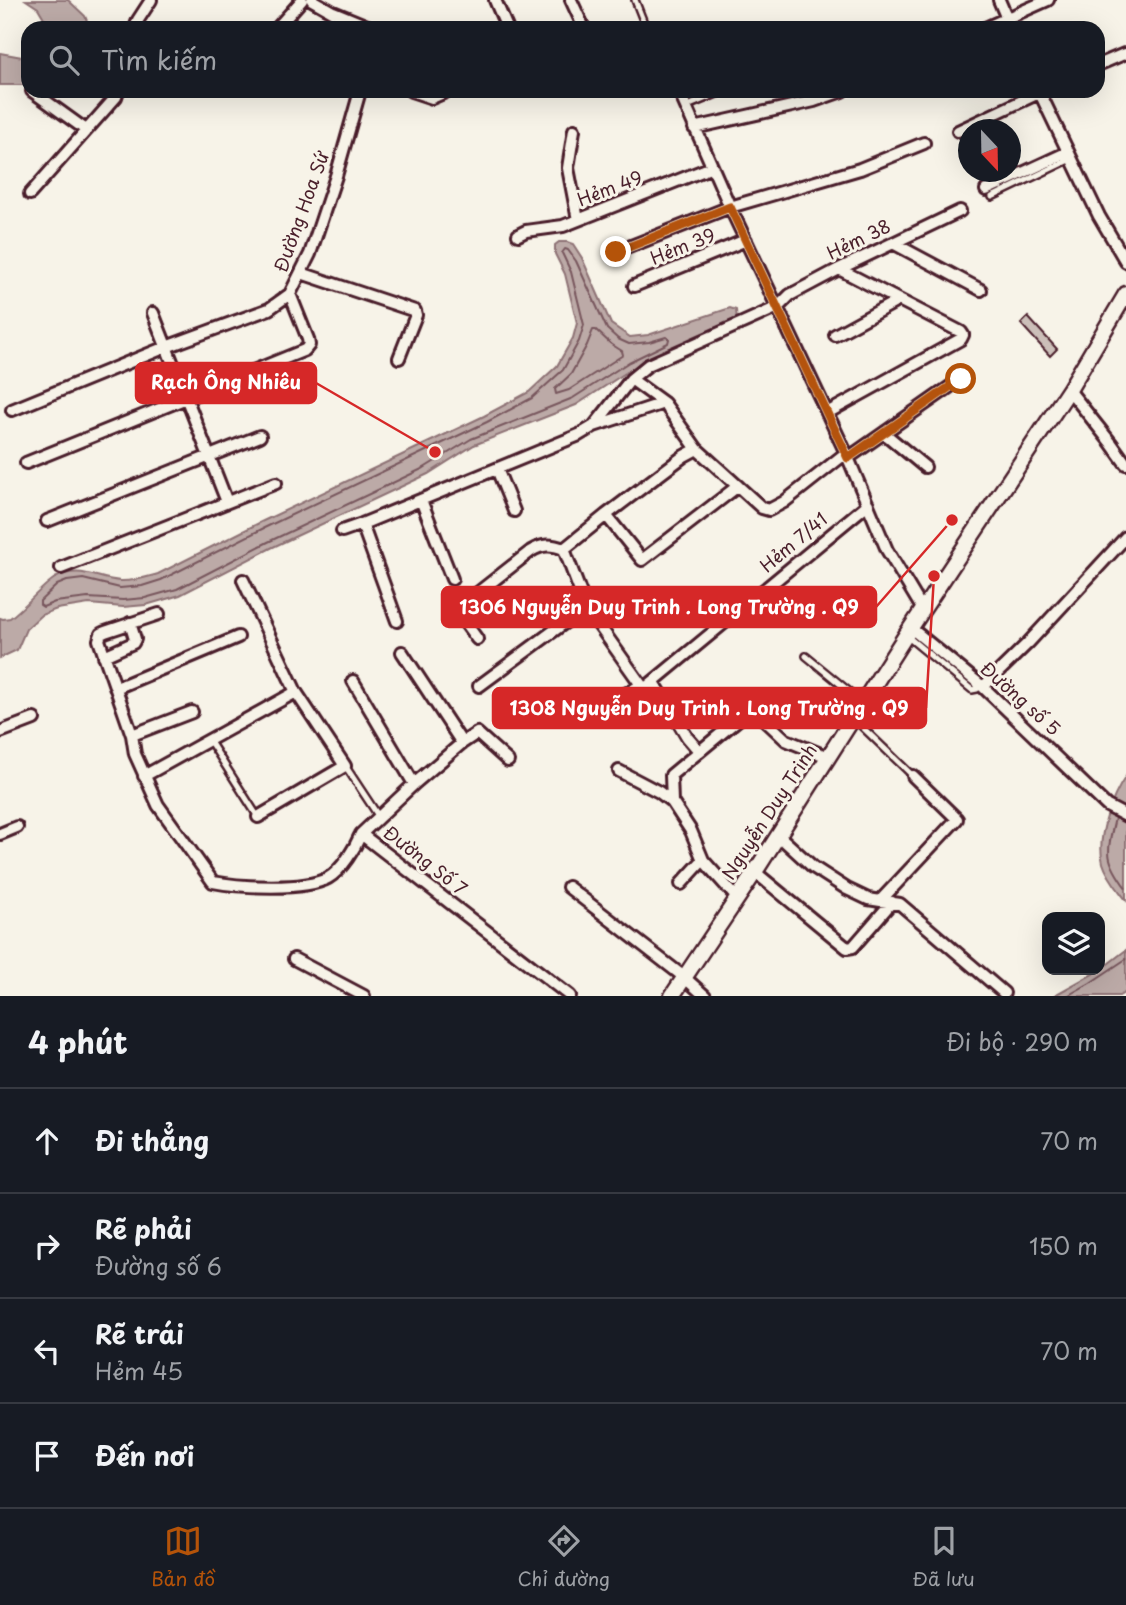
<!DOCTYPE html>
<html lang="vi">
<meta charset="utf-8">
<style>
body{margin:0;font-family:"Playpen Sans",sans-serif;background:#20242c;color:#f1f3f6}
.controls{position:absolute;right:21px;bottom:21px;display:grid;overflow:hidden;border-radius:14px;box-shadow:0 7px 28px #0002}
.controls button{width:63px;height:63px;display:grid;place-items:center;padding:0;border:0;border-bottom:2px solid #363941;background:#171b24;color:#f1f3f6;font:35px sans-serif}
.compass{position:absolute;left:958px;top:119px;width:63px;height:63px;border-radius:50%;background:#171b24;box-shadow:0 7px 28px #0002;rotate:158deg}
.stop{position:absolute;width:21px;height:21px;margin:-16px;border:5px solid #b45309;border-radius:50%;background:#fff}
.stop.end{background:#b45309;border-color:#fff;box-shadow:0 2px 7px #0008}
.list{margin:0;padding:0;list-style:none}
h2{display:flex;justify-content:space-between;align-items:center;height:91px;margin:0;padding:0 28px;font-size:30px}
h2 small{font-size:23px;font-weight:400;color:#9ea1a6}
.list li{display:grid;grid-template-columns:46px 1fr auto;gap:21px;align-items:center;box-sizing:border-box;height:105px;padding:0 28px;border-top:2px solid #363941}
.list b{display:block;font-size:26px;white-space:nowrap}
.list p{margin:0;font-size:23px;white-space:nowrap;color:#9ea1a6}
.list em{font-size:23px;font-style:normal;color:#9ea1a6}
.icon{flex:none;width:38px;height:38px;fill:none;stroke:currentColor;stroke-width:2;stroke-linecap:round;stroke-linejoin:round}
.map{position:relative;flex:none;width:1126px;height:996px;overflow:hidden}
.search{position:absolute;background:#171b24;box-shadow:0 7px 28px #0002;left:21px;right:21px;top:21px;height:77px;display:flex;align-items:center;gap:18px;box-sizing:border-box;padding:0 24px;border-radius:21px;color:#9ea1a6;font-size:26px}
.sheet{height:511px;background:#171b24}
nav{display:flex;justify-content:space-around;align-items:center;box-sizing:border-box;height:98px;border-top:2px solid #363941;background:#171b24;font-size:19px;color:#9ea1a6}
nav a{display:grid;justify-items:center;gap:4px}
nav .on{color:#b45309}
.map>svg:first-child{display:block}
.water{fill:#bcaaa7;stroke:#8e7275;stroke-width:2}
.lines{fill:none;stroke-linecap:round;stroke-linejoin:round}
.shore{stroke:#78575d;stroke-width:2}
.building{fill:#ccbfb9;stroke:#4a1f2b;stroke-width:2}
.lane-casing{stroke:#4a1f2b;stroke-width:10}
.street-casing{stroke:#4a1f2b;stroke-width:16}
.secondary-casing{stroke:#4a1f2b;stroke-width:19}
.lane{stroke:#f7f3e8;stroke-width:5}
.street{stroke:#f7f3e8;stroke-width:10}
.secondary{stroke:#f7f3e8;stroke-width:14}
.route{stroke:#b45309;stroke-width:9}
.labels{text-anchor:middle;stroke-width:6;stroke-linejoin:round;paint-order:stroke}
.street-label{font-size:18px;fill:#4a1f2b;stroke:#f7f3e8}
.leader{fill:none;stroke:#d62828;stroke-width:2.5}
.callout-dot{fill:#d62828;stroke:#f7f3e8;stroke-width:2.5}
.callout{fill:#d62828;stroke:#d62828;stroke-width:2.5}
.callout-label{font-size:19px;text-anchor:middle;font-weight:bold;fill:#fff}
</style>
<div class="map">
<svg width="1126" height="996" viewBox="0 0 1126 996">
<rect width="100%" height="100%" fill="#f7f3e8"/>
<filter id="ink" filterUnits="userSpaceOnUse"><feTurbulence type="fractalNoise" baseFrequency=".0143" numOctaves="2"/><feDisplacementMap in="SourceGraphic" scale="14" xChannelSelector="R" yChannelSelector="G"/><feConvolveMatrix kernelMatrix="1 2 1 2 8 2 1 2 1" color-interpolation-filters="sRGB"/></filter>
<g filter="url(#ink)">
<path class="water" d="M26,0H68L85,16L90,28H50L38,8Z
M0,53L28,58V85H0Z
M559,242H567L573,244L582,258L611,324L630,337L648,335L730,308L736,310L737,321L723,328L684,343L633,368L576,405L474,445L428,474L271,548L180,595L146,605L123,607L89,604L57,609L41,615L26,629L17,650L0,658V618L3,619L10,618C24,608 42,586 55,578C80,565 96,579 120,581C133,582 146,577 158,574L261,522L484,416L529,392L557,366L573,338L577,323L565,274L555,254V245Z
M1126,776V900C1118,889 1107,877 1103,863C1096,837 1112,797 1126,776Z
M1126,950V992L1119,996H1053L1100,970Z"/>
<g class="lines">
<path class="shore" d="M565,249L568,250L576,261L607,329L618,339L629,344L649,342L666,337L669,339L668,343L629,362L573,398L471,439L424,468L268,542L177,589L145,598L123,600L88,598L55,602L43,607L40,605V601L57,585L67,581L83,579L120,588L142,586L161,580L264,528L487,422L532,398L563,370L579,341L584,325L571,272L562,253Z
M593,330H596L611,344L622,351L623,355L569,390L556,394L555,389L571,374L587,345Z
M1115,818C1107,853 1104,858 1126,888
M1067,996L1090,983L1126,959"/>
</g>
<path class="building" d="M1028,317L1057,349L1050,356L1021,324Z"/>
<g class="lines">
<defs>
<path id="lane" d="M635,0L646,28
M685,107L724,91
M992,197L1071,159
M908,637L972,690L977,689L981,685
M806,656L861,701
M855,720L913,776
M209,740L258,817
M346,767L379,817"/>
<path id="street" d="M312,0L333,12L372,28
M495,0L507,28
M571,0L584,28
M999,0L1011,28
M135,28L138,20L151,0
M277,28L302,0
M985,28L1048,0
M1098,65L1124,54
M32,91L86,130
M411,91L432,98L448,91
M679,91L730,207L846,453L887,550L923,610
M1039,91L1099,216L1126,262
M694,128L814,101L842,91
M574,130L568,168L578,220
M958,131L1043,91
M986,190L1068,152
M30,194L116,97L118,91
M518,235L526,231L563,226L712,167
M893,243L981,290
M616,252L730,207L860,169L924,143
M301,273L415,311L416,315L399,358
M634,286L746,240
M153,313L227,502
M835,335L899,300
M1069,390L1111,443L1126,464
M664,403L697,449
M12,410L166,347L269,309L290,294L310,254L336,176L360,91
M827,413L961,339L963,335L961,332L839,269
M594,426L664,403L631,379
M884,433L925,467
M848,458L961,379
M26,463L305,350L309,345L308,339L290,294
M497,469L514,511
M421,500L452,579
M606,515L642,560L738,486
M47,521L260,436
M362,524L397,621
M342,531L362,524L579,435L594,426L631,379L648,365L778,307L790,295L839,269L960,211
M61,568L276,483
M243,580L296,692L345,766L258,817
M586,607L644,689L868,504
M159,614L105,632L101,634L99,640L132,735L135,754L158,805L213,882C239,887 305,891 328,878C342,870 355,848 361,834L570,996
M912,629L983,687L1107,806L1126,816
M477,639L456,610L531,551C543,544 551,544 564,549L606,515L684,456L697,449L762,508L769,510L784,502L846,453
M402,652L462,743L477,733L508,761
M104,656L133,643L135,639L130,623
M353,681L414,784
M654,682L687,737L699,751
M479,686L586,607L564,549
M983,687L1028,643L1126,537
M116,688L238,637
M604,707L641,685
M0,732L34,719
M132,735L192,712
M619,771L659,792L672,802L691,831L703,860L737,898
M144,776L296,692
M672,802L671,775L752,708L786,740L828,757
M0,834L17,827
M361,834L414,784L462,743
M778,835L813,867L847,889L868,899L900,904L1004,993
M755,872L847,948L853,947L892,902
M681,884L703,860
M568,887L684,977L705,996
M880,901L957,819L913,776
M294,959L364,996"/>
<path id="secondary" d="M672,996L755,872L906,635L1069,390L1126,294"/>
</defs>
<use href="#lane" class="lane-casing"/>
<use href="#street" class="street-casing"/>
<use href="#secondary" class="secondary-casing"/>
<use href="#lane" class="lane"/>
<use href="#street" class="street"/>
<use href="#secondary" class="secondary"/>
</g>
</g>
<g class="lines" filter="url(#ink)">
<path class="route" d="M616,252L730,207L848,458L961,379"/>
</g>
<g class="labels">
<g class="street-label">
<text transform="translate(610 189) rotate(-21)" y="6">Hẻm 49</text>
<text transform="translate(302 212) rotate(-70)" y="6">Đường Hoa Sứ</text>
<text transform="translate(859 240) rotate(-26)" y="6">Hẻm 38</text>
<text transform="translate(683 247) rotate(-22)" y="6">Hẻm 39</text>
<text transform="translate(794 543) rotate(-40)" y="6">Hẻm 7/41</text>
<text transform="translate(1020 699) rotate(42)" y="6">Đường số 5</text>
<text transform="translate(770 812) rotate(-57)" y="6">Nguyễn Duy Trinh</text>
<text transform="translate(425 861) rotate(38)" y="6">Đường Số 7</text>
</g>
</g>
<path class="leader" d="M435 452L316 383M952 520L876 607M934 576L926 708"/>
<g class="callout-dot">
<circle cx="435" cy="452" r="7"/>
<circle cx="952" cy="520" r="7"/>
<circle cx="934" cy="576" r="7"/>
</g>
<g class="callout">
<rect x="136" y="363" width="180" height="40" rx="7"/>
<rect x="442" y="587" width="434" height="40" rx="7"/>
<rect x="493" y="688" width="433" height="40" rx="7"/>
</g>
<g class="callout-label">
<text x="226" y="389">Rạch Ông Nhiêu</text>
<text x="659" y="614">1306 Nguyễn Duy Trinh . Long Trường . Q9</text>
<text x="709" y="715">1308 Nguyễn Duy Trinh . Long Trường . Q9</text>
</g>
</svg>
<div class="controls">
<button><svg class="icon" aria-label="layers" viewBox="0 0 24 24"><path d="M12 4l9 5-9 5-9-5zM3 14l9 5 9-5"/></svg></button>
</div>
<svg class="compass" viewBox="-18 -18 36 36"><path d="M0-13l5 13h-10z" fill="#e53935"/><path d="M0 13l5-13h-10z" fill="#9ea1a6"/></svg>
<div class="stop" style="left:961px;top:379px"></div>
<div class="stop end" style="left:616px;top:252px"></div>
<div class="search"><svg class="icon" aria-label="search" viewBox="0 0 24 24"><circle cx="10" cy="10" r="6"/><path d="M15 15l6 6"/></svg>Tìm kiếm</div>
</div>
<section class="sheet">
<h2>4 phút<small>Đi bộ · 290 m</small></h2>
<ul class="list">
<li><svg class="icon" aria-label="ahead" viewBox="0 0 24 24"><path d="M12 20V5M6 11l6-6 6 6"/></svg><div><b>Đi thẳng</b></div><em>70 m</em></li>
<li><svg class="icon" aria-label="right" viewBox="0 0 24 24"><path d="M7 20v-9h11M14 6l5 5-5 5"/></svg><div><b>Rẽ phải</b><p>Đường số 6</p></div><em>150 m</em></li>
<li><svg class="icon" aria-label="left" viewBox="0 0 24 24"><path d="M17 20v-9H6M10 6l-5 5 5 5"/></svg><div><b>Rẽ trái</b><p>Hẻm 45</p></div><em>70 m</em></li>
<li><svg class="icon" aria-label="arrive" viewBox="0 0 24 24"><path d="M6 21V4h12l-3 4 3 4H6"/></svg><div><b>Đến nơi</b></div></li>
</ul>
</section>
<nav>
<a class="on"><svg class="icon" aria-label="map" viewBox="0 0 24 24"><path d="M3 6l6-2 6 2 6-2v14l-6 2-6-2-6 2zM9 4v14M15 6v14"/></svg>Bản đồ</a>
<a><svg class="icon" aria-label="directions" viewBox="0 0 24 24"><path d="M12 3l9 9-9 9-9-9zM9 14v-3h6M13 9l2 2-2 2"/></svg>Chỉ đường</a>
<a><svg class="icon" aria-label="saved" viewBox="0 0 24 24"><path d="M7 4h10v16l-5-4-5 4z"/></svg>Đã lưu</a>
</nav>
